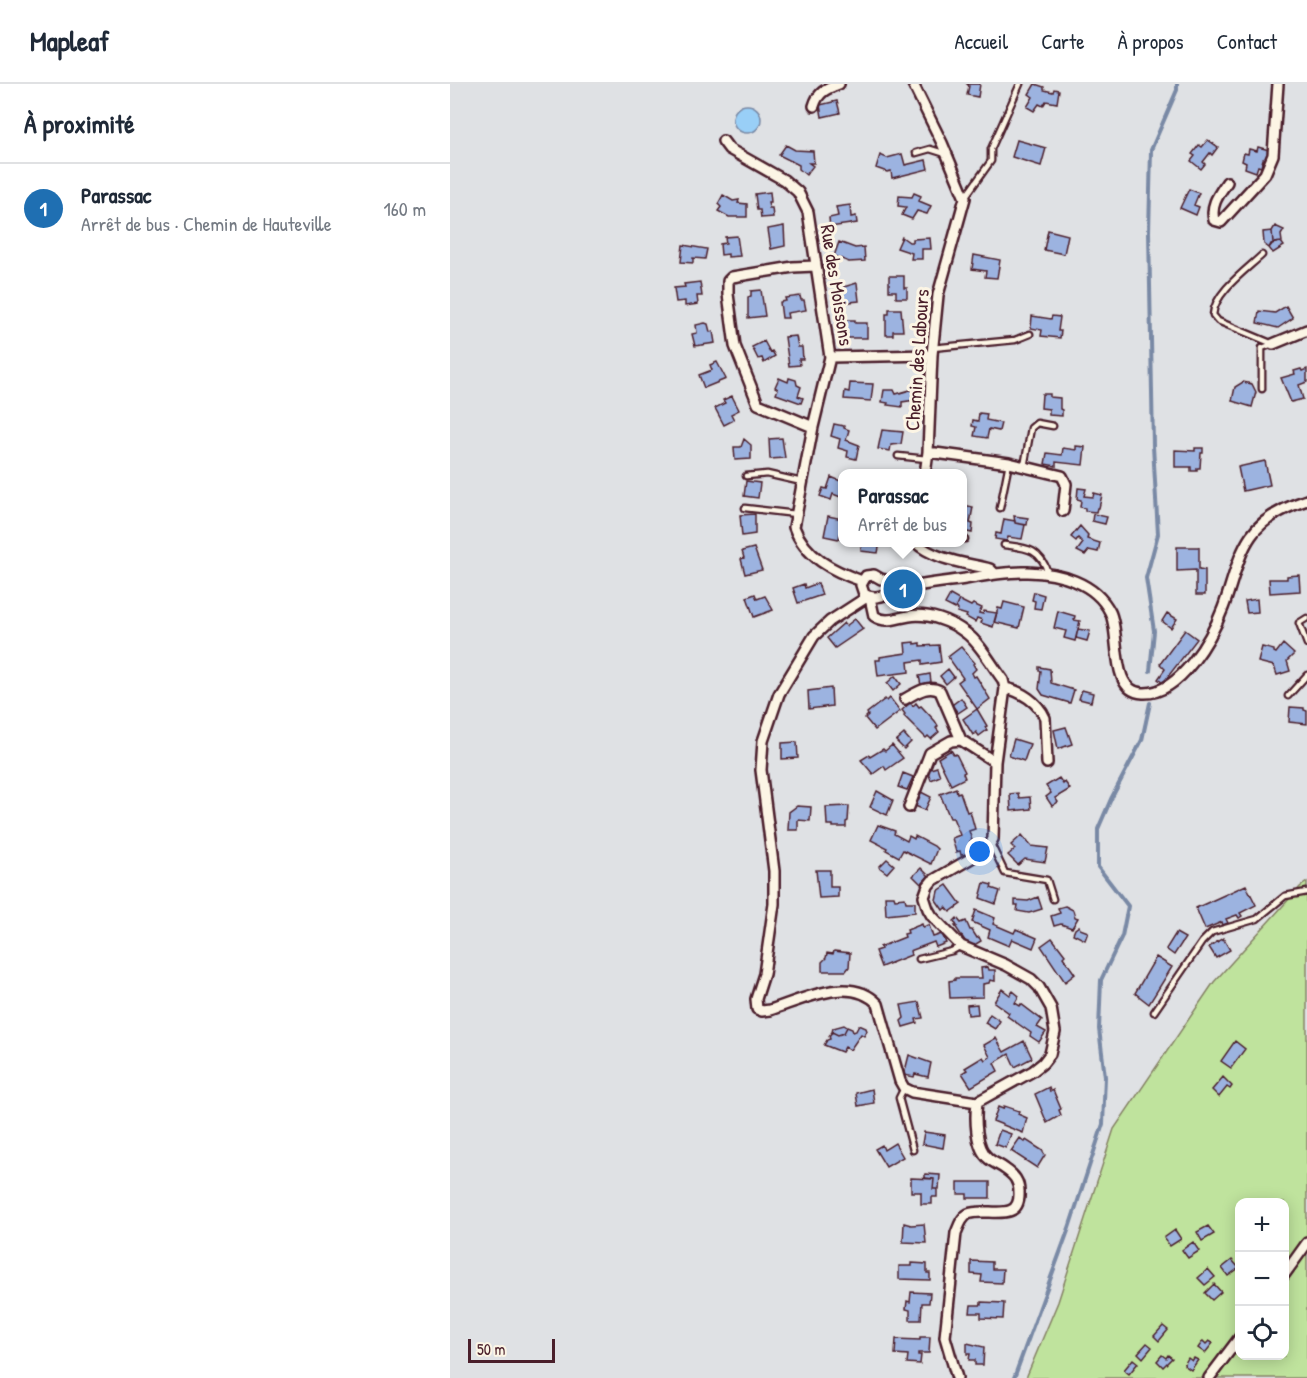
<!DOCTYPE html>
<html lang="fr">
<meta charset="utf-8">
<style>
body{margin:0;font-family:"Patrick Hand",sans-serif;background:#f2f2f3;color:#1f2937}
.controls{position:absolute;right:18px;bottom:18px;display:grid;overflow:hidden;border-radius:12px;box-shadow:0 3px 15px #0003}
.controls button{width:54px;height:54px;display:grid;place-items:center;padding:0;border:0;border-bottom:2px solid #e0e1e3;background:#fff;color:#1f2937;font:30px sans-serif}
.scale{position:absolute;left:18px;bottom:15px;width:87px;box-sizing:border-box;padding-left:6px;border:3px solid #4a1f2b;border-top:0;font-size:16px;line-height:21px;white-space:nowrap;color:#4a1f2b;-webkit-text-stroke:4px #fcf5e5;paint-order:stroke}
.you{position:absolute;left:530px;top:768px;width:21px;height:21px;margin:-15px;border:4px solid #fff;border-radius:50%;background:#1a73e8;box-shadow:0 0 0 9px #1a73e833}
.badge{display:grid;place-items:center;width:39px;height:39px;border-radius:50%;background:#1f6fb2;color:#fff;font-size:20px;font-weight:700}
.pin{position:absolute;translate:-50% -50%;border:3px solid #fff;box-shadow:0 2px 6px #0006}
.popup{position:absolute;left:388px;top:385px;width:129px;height:78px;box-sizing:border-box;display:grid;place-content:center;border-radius:12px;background:#fff;filter:drop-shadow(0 2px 4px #0005);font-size:20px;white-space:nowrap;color:#747a83}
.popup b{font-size:22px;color:#1f2937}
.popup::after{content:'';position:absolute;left:50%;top:100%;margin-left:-12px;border:12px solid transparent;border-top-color:#fff}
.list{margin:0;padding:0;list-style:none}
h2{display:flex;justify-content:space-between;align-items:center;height:78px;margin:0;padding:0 24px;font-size:26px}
h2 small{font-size:20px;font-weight:400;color:#747a83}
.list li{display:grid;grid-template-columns:39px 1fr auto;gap:18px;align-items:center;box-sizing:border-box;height:90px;padding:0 24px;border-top:2px solid #e0e1e3}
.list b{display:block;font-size:22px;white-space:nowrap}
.list p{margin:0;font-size:20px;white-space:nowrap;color:#747a83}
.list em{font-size:20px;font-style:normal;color:#747a83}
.icon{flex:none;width:33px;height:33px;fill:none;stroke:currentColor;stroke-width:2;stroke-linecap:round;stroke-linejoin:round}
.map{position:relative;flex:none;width:857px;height:1294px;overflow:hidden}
header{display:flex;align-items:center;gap:36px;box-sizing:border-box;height:84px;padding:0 30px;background:#fff;border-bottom:2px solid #e0e1e3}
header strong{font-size:28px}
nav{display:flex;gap:33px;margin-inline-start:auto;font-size:21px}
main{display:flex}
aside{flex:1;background:#fff}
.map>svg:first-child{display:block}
.green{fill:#bfe39d;stroke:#848164;stroke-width:1.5;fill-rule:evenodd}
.water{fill:#99cff7;stroke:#7989a5;stroke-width:1.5}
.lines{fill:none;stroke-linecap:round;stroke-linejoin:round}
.stream{stroke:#7989a5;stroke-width:4}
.building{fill:#9cb3e0;stroke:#4a1f2b;stroke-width:1.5}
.service-casing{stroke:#4a1f2b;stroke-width:9}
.minor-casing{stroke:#4a1f2b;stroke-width:14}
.service{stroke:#fcf5e5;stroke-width:4.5}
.minor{stroke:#fcf5e5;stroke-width:9}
.labels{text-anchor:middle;stroke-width:6;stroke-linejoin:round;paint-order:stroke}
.street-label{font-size:20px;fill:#4a1f2b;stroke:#fcf5e5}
</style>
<header>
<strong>Mapleaf</strong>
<nav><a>Accueil</a><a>Carte</a><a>À propos</a><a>Contact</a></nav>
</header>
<main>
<aside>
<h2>À proximité<small></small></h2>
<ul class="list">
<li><span class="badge">1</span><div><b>Parassac</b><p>Arrêt de bus · Chemin de Hauteville</p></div><em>160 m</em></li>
</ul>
</aside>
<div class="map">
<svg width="857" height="1294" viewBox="0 0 857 1294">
<rect width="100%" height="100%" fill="#dfe1e4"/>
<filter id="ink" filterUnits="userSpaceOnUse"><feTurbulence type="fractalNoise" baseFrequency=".0167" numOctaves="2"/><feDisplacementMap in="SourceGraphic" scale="12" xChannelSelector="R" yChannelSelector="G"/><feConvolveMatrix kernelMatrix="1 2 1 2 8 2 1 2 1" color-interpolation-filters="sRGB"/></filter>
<g filter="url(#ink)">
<path class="green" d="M857,798V1294H576L608,1218L664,1045L764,898L850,803ZM790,1118H834V1272H790Z"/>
<path class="water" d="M283 35a14 14 0 1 1 28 0a14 14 0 1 1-28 0Z"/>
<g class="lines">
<path class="stream" d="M700,587L704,547L696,494L708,450L703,362L699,148L701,66L727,6V0
M564,1294L619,1144L653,1040L655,993L649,945L651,896L672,852L678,822L648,783V745L661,715L692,656L700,619"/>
</g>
<path class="building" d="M517,0H530L528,13L517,11L519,2Z
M585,0L594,3V6L603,8L604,5L609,6L607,19L596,17L593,22L589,20L584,27L577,23L583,13L579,10Z
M387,17L390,29L372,33L370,21Z
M567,56L596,64L591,82L562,73Z
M758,56L768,63L762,71L760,69L753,78L755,80L751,85L741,77L745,72L742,70L749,61L752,63Z
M336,61L345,66L363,67L364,79H359L363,82L356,91L349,85V81L329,71Z
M808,63L819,66L816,75H813L811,83L808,82L806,88L795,84L796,79L792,77L794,69L798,70L799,65L807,67Z
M452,70L455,81L476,76L478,85L442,94L441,87L437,88L426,84L430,71L437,74Z
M739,105L749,109L744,121L749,123L746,131L730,124Z
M320,108L321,118H318L319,124H322L323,133L311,134L310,126H307L305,110Z
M464,109L471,112L469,117L481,122L477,130L467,127L462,135L452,131L456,123L448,122L449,112L462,113Z
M273,111L283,117L289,116L288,119L297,120V133H279L268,127L271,123L268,120Z
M400,121L401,133L406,132L407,139L380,143L379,134L388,132L386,123Z
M334,142L335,162L321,165L318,145Z
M825,142L834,146L831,151L832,158L823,159L822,147Z
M598,146L618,151L614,170L594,166Z
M822,147L823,159L819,164L814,160L813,148Z
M287,152L290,172L278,173V170L271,171L270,160L276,159L275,153Z
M452,153L459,158H463V155L480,154L481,165H472V175H461L462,169L447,164Z
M389,158L405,164L414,163L415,177L399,178L384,172Z
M831,158L834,162L823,169L819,164L821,160Z
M233,161L257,165L255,175L243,174V179L231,178Z
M524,171L550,176L547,194L535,193L536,187L522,185Z
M439,192H454V204H457V214H446V207H439Z
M250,198L252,212H247L248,220L235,222V217L226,218L224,204L235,203L234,200Z
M407,199L409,217L390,219V204Z
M311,206L315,232L298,234V213L301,212V207Z
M350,212L351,216H354L356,226L337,229L338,234H332L330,218L336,217L335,214Z
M836,222L843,234L828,244L807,239L809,227L825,229Z
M439,225H451L453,247H443V251H436V230H439Z
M582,232L601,235L602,232L610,233L608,247H611L610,254L591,252L592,246L581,244Z
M395,236H405V239H417V254H395Z
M255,239L258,240L260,248L263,247L265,259L245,262L242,250L247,249L246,241Z
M346,252L348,263H352L353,275H349L350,281L339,282L335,253Z
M314,257L320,268L322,267L325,272L314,279L312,274L308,275L302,263Z
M267,278L276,295L254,304L249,291L262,286L260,281Z
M851,285L852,287L857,285V298L849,301L853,315L841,318L831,294L845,290L844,287Z
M329,294L338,298L339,294L346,296L347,301L351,303L348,312L353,314L351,319L326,310L328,305L325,303Z
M793,298L802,300L806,308L802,323L782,317L785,303Z
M400,299L423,300L421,317L394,315L395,307L399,308Z
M434,306H444L446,310L460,306L467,307L465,316L452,318V323L437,321L438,319L432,318Z
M592,310H600V313L610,314V325L612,326V332L599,331V325L591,324Z
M282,312L289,326L281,330L284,336L274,341L265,324L275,319L273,316Z
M529,329L537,330L536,336L551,339L549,347L539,345L537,354L524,352L526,343L522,342L523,336L528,337Z
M384,340L394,342V344L399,346L396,356L409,361L406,375L397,373L398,367L388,364L390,355L381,352Z
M432,346L453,348L451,360L441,361L440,367L428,365Z
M332,354L335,374L320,375L319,355Z
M294,355L301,361V375L285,376L284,363H291Z
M626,362L635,363L633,381L606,378V382L595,380L597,369L612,371L613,364L626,366Z
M745,364H753V369H751L750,384H747V387H741V383H725V366L745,367Z
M815,377L820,401L793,407L788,383Z
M381,393L393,398V414L383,410L381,416L370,412L373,404L377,405Z
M296,397L310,399L308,414L294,412Z
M628,404L636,405L634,412L643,413L644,409L652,411L649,424H647L646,428L635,427V424L630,423L631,416L627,415Z
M513,421L523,423L520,439L523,440L522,449L513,447Z
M305,430V450L292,452L290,431Z
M643,430L657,433L655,440L642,437Z
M378,432L393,435V451L390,450L389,455L374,452Z
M564,432L578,434L577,441L565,439Z
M554,435L565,437V439L575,441L572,455L558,453L557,457L545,455L546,449L551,450Z
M630,442L638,451L637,455L650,459L648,468L639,466L635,471L627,467L633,459L628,454L626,457L621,453Z
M412,458H430L428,469L411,467Z
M727,463H749V485L755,486V511H746V486L727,487Z
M304,464L312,486L295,490L291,475L294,474L292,467Z
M849,491L850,507L820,509L819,495H837V492Z
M368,499L372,511L348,519L343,504L354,500L355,504Z
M584,508L594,511L591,525L584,524L585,517L582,516Z
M305,510L307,515L315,512L323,526L304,533L297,513Z
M500,511L509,516L505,525L495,520Z
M807,515L808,528L797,529L795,517Z
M509,516L521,522L523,520L532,524L529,529L533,530L534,527L547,529L543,543L531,539L532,536L527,534L525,538L516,533L517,531L507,528L508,526L506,523Z
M554,518L574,523L569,544L544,538L548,524L552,525Z
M608,527L625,532L624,536L630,537L625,557L614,554L616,547L604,544Z
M717,529L727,535L721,544L712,537Z
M405,535L413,545L385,564L377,554L394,539L396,542Z
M628,545L640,547L637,557L626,554Z
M735,546L747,555L713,599L708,595L715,585L710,580Z
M464,558V560L470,559V562L489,561L491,578L472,581V576L458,578L459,588L428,592L426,576H430V573L456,569L455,559Z
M833,560L844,570L837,577L840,587L827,591L824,582L808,578L812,563L824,566V568L826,569Z
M511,563L525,579L523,580L526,585L522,589L524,593L526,592L540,615L527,625L508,598L513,594L498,573Z
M589,583L600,585L601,599L624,606L620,619L593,611L589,605L591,587H589Z
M498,585L504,593L496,600L490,592Z
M480,590L481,598L471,601L469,592Z
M445,592L451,600L443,607L437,599Z
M381,604L382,622L359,625L358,607Z
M632,606L643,609L641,618L629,615Z
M440,614L450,627L425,646L415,634L418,631L417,629L435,615L437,617Z
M511,614L517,623L508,629L502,621Z
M460,619L463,622L466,619L469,623L471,622L485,637L488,642L486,644L489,648L481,655L478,652L476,654L454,632L455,630L452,626Z
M840,623L854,624V626L857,627V640L839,638Z
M527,625L537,642L535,643L537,646L529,652L526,648L523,651L513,635Z
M616,643L622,660L608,665L604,646Z
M454,650L461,658L454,665L446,657Z
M564,655L580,660L574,677L559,672Z
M347,658L348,674L332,675V659Z
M442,661L453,674L436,686L434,682L423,690L411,676L419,671L420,673L433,665L435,667Z
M501,666L504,671L506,670L515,688L513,689L515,694L501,701L488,674Z
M487,683L490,692L481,696L477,686Z
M453,689L463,693L457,706L448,703Z
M609,694L613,700L615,698L620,705L605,714L608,718L602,722L596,713L601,709L596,702Z
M506,704L507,709L510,708L517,728L520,727L525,745L519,747L522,756L520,757L521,769L511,771L510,767L506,768L502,754L510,751L503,734H500L490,710Z
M427,707L443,716L437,731L420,723Z
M471,708L481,713L475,726L465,722Z
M568,709L569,714L580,713L581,725L561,727L560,710Z
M347,722L361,723L360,737L348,736V746H338L339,728Z
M399,722L398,737L396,738V743H383V741H377L376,723Z
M428,741L445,747L444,750L457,757L459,752L464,755L465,752L484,762L487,765L481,780L453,766L449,773L436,766L437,764L421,756Z
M572,751L581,762L598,764L595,778L575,775L568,781L558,771L565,765L561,761Z
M437,775L444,781L437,789L429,783Z
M471,784L479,792L471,800L463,792Z
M366,786H380V803H388V813L369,814Z
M534,799L542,801L541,804L550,807L546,820L530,814Z
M497,801L511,820L500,828L496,823L493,826L486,816L488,807Z
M796,801L806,821L790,829L792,832L789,834L787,831L776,835L778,839L773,841L772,838L755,845L746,824Z
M435,812H444L445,815L455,814L456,818H465V828L436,831Z
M588,813L592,825L579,829L567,827L568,821H565V816L578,817Z
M615,822L623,826L625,833L628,834L622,844L611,840L604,842L601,832L610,829L608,824Z
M526,826L545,834L543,840L564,849L566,845L587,854L583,864L562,855L559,862L538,853L540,846L522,838Z
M507,834L511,839L516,837L520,846H522L527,854L529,853L531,857L521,863L519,860H517L505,842H507L504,837Z
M472,840L473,843L479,841L483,853L492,850L496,859L486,863L484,858L460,867L461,871L431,883L425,867L431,865L430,863L455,853L454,850L458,849L457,846Z
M629,842L630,845L638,848L635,856L623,850L625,845Z
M726,849L735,854L724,871L716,865Z
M602,854L615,871L613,873L625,890L615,898L591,862Z
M773,854L780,866L766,874L759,863Z
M384,867L400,869L399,883L396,887H372V878L376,874L377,869L383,870Z
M706,873L722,883L699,920L685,909Z
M538,883L539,886H545V897L540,896L539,899L533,900V913L500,914L499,897L505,896V894H532L531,884Z
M552,905L560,911L563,907L569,912L565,919L570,922L571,920L592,936L587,943L596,948L589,958L580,952L581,949L557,932L559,929L544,918Z
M469,918L473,934L466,935L467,939L453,943L451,937L454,934L451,921Z
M527,920L528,930L518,931L517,921Z
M540,930L550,937L545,945L535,939Z
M394,941L397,943L394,949L388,951L382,948L383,944Z
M409,941L416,944L417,947L414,952L411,950L400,966L395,963L392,968L374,961L377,956L380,955L379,952L382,948L388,951L394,949L397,943L402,945L403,948L406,947Z
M546,954L554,968L574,957L582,974L565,983L559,970L544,979L548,987L521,1003L512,989L517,986L515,984L533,973L535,976L540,973L534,961Z
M785,957L795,965L781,984L771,977Z
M459,971L481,979L478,993L465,990L464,993L454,991Z
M773,993L782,1002L780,1005L777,1003L769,1013L762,1006Z
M599,1003L600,1008L603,1006L611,1025L609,1026L611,1031L597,1039L585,1010Z
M422,1005L424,1019L408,1022L406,1009Z
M554,1022L569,1027L568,1030L577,1034L573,1049L543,1037L548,1023L553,1025Z
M550,1046L561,1050L556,1064L545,1060Z
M474,1048L495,1051L493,1064L472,1060Z
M570,1054L575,1058L576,1056L593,1067V1068L595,1071L587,1084L561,1067Z
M445,1059L453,1073L436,1083L425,1065L432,1061L434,1066Z
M475,1090L490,1091L489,1105H483L484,1095L475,1094Z
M461,1094L484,1095L483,1105H487V1113H482V1120H471V1108H461Z
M508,1098H540V1114H517V1110H508Z
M454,1139L461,1141L474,1140L476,1159L453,1158Z
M758,1142L764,1150L752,1157L747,1148Z
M725,1146L731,1155L720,1162L714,1154Z
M743,1158L749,1167L738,1174L732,1166Z
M782,1176L789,1184L778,1192L772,1184Z
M521,1177L542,1178V1185H553L552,1199L531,1198L532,1191L521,1190Z
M462,1179L477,1180V1189H480V1196L449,1195V1182H462Z
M758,1185L765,1193L755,1201L748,1194Z
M764,1200L771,1208L762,1216L755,1209Z
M461,1208L480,1209L479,1219H472L471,1236H460V1226L456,1225L457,1217L460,1218Z
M531,1218L554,1219L553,1235L531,1234V1229H520L521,1221H531Z
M713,1242L718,1246L709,1257L704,1252Z
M470,1253H480L479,1269H468V1271H471L470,1280L457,1279L458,1271L445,1270L446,1255L470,1256Z
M753,1257L756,1260L759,1257L763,1259L755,1269L748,1264Z
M517,1259L534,1263L533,1281H525V1276H519L520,1270H517Z
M697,1259L702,1263L693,1274L688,1269Z
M712,1271L716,1274L718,1271L722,1274L713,1283L707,1277Z
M738,1274L742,1277L744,1274L748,1276L741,1286L734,1281Z
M683,1275L688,1279L679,1290L674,1286Z"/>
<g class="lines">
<defs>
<path id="service" d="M466,69L480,65L496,70
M516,112L541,77V65L570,0
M812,171C796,186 764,209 763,231L768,237L823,260
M482,264L565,256L580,250
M812,305V264L823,260
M448,372L477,375
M574,383L581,344L587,339L603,342
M296,392L317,390L352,398
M295,424L346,430
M550,424L559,379
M513,455H515
M554,461C577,464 590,464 598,489
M857,534L849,539L857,560
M838,612L857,591
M541,760L555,789L597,796L603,815
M469,875L502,867L511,862
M704,928L752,858L762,848L807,835L835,812L857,808
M454,1004L449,1014L463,1066"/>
<path id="minor" d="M463,0L492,59L515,114L488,211L482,271L478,368L475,390
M364,22C368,8 376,5 389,0
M273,57L279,65L334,96L348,108L358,128L380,273L363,343L344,443C355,473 383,487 412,497
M777,98C769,110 760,121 764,136L771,138L815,90L823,71L828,0
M823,260L857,246
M380,273L482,271
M363,343L308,320L285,262L278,210V197L282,193L343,183L365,182
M478,368L559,379L612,392L616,400L613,427
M465,458C484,476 516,479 540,485L545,490
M467,502L431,495L424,491L416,492L411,501L414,510C425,518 441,508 452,505C473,500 494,498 515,495C536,491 558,487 578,488C609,489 645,498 660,528C671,550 659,608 693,609C730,611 762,553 773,524C782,501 787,472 801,452C814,433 836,423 857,416
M417,513L380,537L364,552L329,610L313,657L311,686L324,787V820L314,890L306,915L307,925L312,927L320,926C352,916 400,890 428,920L450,997L454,1004L462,1008L527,1018L583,987L593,979L600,970L605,948L601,924L589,903L581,895L556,881L511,862L482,832L478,825L474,813L478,802L482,797L537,765L543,755L545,678L555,604L553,596C543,583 530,559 516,549C501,537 478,529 459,532C446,534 436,540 424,532L420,514
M555,604C571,607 588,618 595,634L597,679
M455,615C466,609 478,600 490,607L511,656
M459,723L480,669L501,657L511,656L545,678
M834,1191L857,1159
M507,1294L495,1253L506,1149C509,1142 511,1134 518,1130C535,1122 571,1141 569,1108C569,1097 564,1091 555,1085C550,1081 544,1079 539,1075C525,1064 525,1034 527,1018
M759,1294L790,1253"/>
</defs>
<use href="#service" class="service-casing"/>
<use href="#minor" class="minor-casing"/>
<use href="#service" class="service"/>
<use href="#minor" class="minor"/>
</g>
</g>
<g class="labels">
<g class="street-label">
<text transform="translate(387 201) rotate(81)" y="7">Rue des Moissons</text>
<text transform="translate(467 276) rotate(-86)" y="7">Chemin des Labours</text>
</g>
</g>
</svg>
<div class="controls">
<button>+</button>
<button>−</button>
<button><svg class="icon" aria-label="locate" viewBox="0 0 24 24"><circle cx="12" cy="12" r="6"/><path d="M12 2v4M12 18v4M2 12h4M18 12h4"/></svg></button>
</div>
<div class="scale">50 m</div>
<div class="you"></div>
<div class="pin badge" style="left:453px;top:505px">1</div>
<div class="popup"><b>Parassac</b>Arrêt de bus</div>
</div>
</main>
